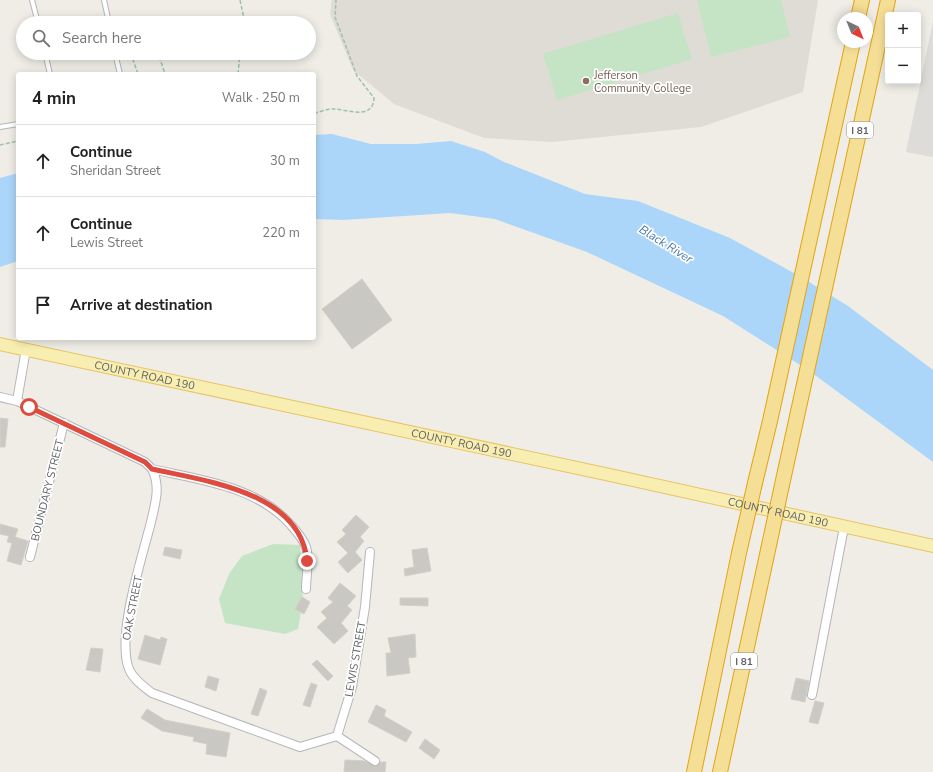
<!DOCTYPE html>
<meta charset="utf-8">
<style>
body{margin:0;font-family:"Nunito Sans",sans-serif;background:#f6f6f6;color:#222}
.controls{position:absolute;right:12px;top:12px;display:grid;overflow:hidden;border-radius:4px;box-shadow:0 2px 10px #0003}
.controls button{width:36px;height:36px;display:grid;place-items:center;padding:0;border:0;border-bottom:1px solid #e0e0e0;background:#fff;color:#222;font:20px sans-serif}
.compass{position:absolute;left:837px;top:12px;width:36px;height:36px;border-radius:50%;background:#fff;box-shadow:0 2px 10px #0003;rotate:137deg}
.stop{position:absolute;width:12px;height:12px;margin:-9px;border:3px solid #dd4c3e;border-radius:50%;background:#fff}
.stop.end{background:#dd4c3e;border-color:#fff;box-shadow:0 1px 4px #0008}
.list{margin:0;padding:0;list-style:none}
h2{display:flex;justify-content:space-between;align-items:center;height:52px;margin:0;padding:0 16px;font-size:17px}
h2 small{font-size:13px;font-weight:400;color:#767676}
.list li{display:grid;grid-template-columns:26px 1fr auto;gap:12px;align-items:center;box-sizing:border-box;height:72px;padding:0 16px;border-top:1px solid #e0e0e0}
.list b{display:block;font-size:15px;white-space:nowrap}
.list p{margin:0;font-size:13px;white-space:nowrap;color:#767676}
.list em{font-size:13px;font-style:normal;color:#767676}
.icon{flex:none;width:22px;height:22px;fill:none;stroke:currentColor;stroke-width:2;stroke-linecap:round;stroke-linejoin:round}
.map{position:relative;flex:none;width:933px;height:772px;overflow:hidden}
.search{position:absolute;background:#fff;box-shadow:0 2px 10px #0003;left:16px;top:16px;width:300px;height:44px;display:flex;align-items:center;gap:10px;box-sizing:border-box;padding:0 14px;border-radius:22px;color:#767676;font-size:15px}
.panel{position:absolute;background:#fff;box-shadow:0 2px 10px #0003;left:16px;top:72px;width:300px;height:268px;border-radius:4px}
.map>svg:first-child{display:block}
.industrial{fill:#dedcd8}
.education{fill:#dedcd4}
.green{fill:#c4e4c5}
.water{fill:#acd6f9}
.building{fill:#cac8c2;stroke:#d3cfc5}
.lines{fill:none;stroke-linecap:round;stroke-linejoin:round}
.service-casing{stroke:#b3b6ba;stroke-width:6}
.minor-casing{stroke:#b3b6ba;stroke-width:10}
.primary-casing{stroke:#e7c566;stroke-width:14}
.motorway-casing{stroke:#e3a411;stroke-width:16}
.path{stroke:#9dc2a8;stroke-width:1.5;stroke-dasharray:4 2;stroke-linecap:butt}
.service{stroke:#fff;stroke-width:4}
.minor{stroke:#fff;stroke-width:8}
.primary{stroke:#f9eeb1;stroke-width:12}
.motorway{stroke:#f5de96;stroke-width:14}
.motorway-bridge-casing{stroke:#e3a411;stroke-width:16;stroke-linecap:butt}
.motorway-bridge{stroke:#f5de96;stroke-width:14}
.route{stroke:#dd4c3e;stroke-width:5}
.education-dot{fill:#8d6e63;stroke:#fff;stroke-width:1.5}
.labels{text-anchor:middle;stroke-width:3.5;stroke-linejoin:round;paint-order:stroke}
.shield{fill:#fff;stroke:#8e9093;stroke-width:1}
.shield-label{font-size:10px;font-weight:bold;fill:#5e6165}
.education-label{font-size:11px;fill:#785e54;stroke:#fff;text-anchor:start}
.street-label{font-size:11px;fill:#5e6165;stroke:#fff}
.water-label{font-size:12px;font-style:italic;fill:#4978aa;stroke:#fff}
</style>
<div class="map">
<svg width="933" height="772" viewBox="0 0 933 772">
<rect width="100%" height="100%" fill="#efede6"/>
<path class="industrial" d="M933,21V157L906,152Z"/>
<path class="education" d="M332,0H818L803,92L701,127L552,142L484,138L394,104L353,70L330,14Z"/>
<path class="green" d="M697,0H781L790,37L711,57Z
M678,13L692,59L557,100L543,54Z
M273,544L300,545L303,599L298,629L285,634L225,623L219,599L229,574L242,556Z"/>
<path class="water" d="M332,134L371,144H416L451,141L485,152L504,162L585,194L638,201L730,238L801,277L848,306L933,370V462L808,370L723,316L587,252L495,219L450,213L343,220L314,219V135Z
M18,173V261L0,267V178Z"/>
<path class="building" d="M362,279L392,320L352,349L322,309Z
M0,418L8,419L5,447H0Z
M356,515L369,527L360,537L364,541L355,552L362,560L348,573L338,562L348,553L337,542L346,534L342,530Z
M0,524L18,529L15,537L28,541L21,565L7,561L12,543L7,542L9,536L0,534Z
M165,547L182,550L180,559L163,555Z
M427,548L431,571L405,576L404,569L414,567L412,550Z
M340,583L356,596L347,606L352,610L341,623L348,631L334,644L317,627L327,618L321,612L333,602L328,598Z
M302,597L310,602L304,614L295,609Z
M400,598H428V606L400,605Z
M415,634L416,657L408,658L410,673L387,676L386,653H391L388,638Z
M145,635L160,640L161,637L167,639L160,665L138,659Z
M91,648L103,649L100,672L86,670Z
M317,660L333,676L328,681L312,664Z
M208,676L219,679L216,691L205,687Z
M796,678L809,681L805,702L791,699Z
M311,683L317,685L310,707L303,705Z
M260,688L267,691L258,716L251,714Z
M815,701L824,703L818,724L809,722Z
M376,705L386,710L384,716L412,732L406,742L368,722Z
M147,709L165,720L230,733L226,757L206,754L207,744L193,741L194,737L162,731L141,718Z
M425,739L440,750L434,759L419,748Z
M345,760L365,761L375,766L380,762H386L385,772H344Z"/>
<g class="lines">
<defs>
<path id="service" d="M32,0L38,23
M104,0L109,23
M45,53L50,74
M115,53L120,74
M0,127L18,124"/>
<path id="minor" d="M0,397L17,401L145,462L152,469C200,480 256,486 290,524C296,531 303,538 306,547C310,559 306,576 306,589
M17,401L26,349
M152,469C161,487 155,504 151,522C142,558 116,636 129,669C133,679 144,687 152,693L300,747L337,736L352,687L365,607L370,552
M30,557L64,423
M812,695L844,527
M337,736L375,761"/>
<g id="primary">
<path id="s1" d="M0,344L610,475L933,546"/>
</g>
<path id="motorway" d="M858,18L862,0
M755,483L770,421L853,42
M782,485L888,0
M694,772L739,553
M720,772L768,550"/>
</defs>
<use href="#service" class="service-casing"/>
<use href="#minor" class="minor-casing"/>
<use href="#primary" class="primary-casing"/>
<use href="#motorway" class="motorway-casing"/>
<path class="path" d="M240,0L245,23
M133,53L132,57L138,74
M154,53L160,59L165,74
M238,74L240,53
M314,113C320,112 327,109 333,109C347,109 373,121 374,98L357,76L335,17L336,0
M0,145L18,141"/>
<use href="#service" class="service"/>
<use href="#minor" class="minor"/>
<use href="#primary" class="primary"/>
<use href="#motorway" class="motorway"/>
<defs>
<path id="motorway-bridge" d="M768,550L782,485
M739,553L755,483"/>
</defs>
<use href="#motorway-bridge" class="motorway-bridge-casing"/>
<use href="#motorway-bridge" class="motorway-bridge"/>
</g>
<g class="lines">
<path class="route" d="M29,407L145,462L152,469C205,481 301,492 307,561"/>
</g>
<circle class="education-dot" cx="586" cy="81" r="4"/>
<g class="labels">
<g class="shield">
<rect x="847" y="122" width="26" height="16" rx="3"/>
<rect x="731" y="653" width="26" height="16" rx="3"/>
</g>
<g class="shield-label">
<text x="860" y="134">I 81</text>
<text x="744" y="665">I 81</text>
</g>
<g class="education-label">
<text x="594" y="79">Jefferson<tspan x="594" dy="13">Community College</tspan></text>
</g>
<g class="street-label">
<text dy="4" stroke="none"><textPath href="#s1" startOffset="148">COUNTY ROAD 190</textPath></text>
<text dy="4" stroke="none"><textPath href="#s1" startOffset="472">COUNTY ROAD 190</textPath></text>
<text transform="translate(47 490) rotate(-76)" y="4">BOUNDARY STREET</text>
<text dy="4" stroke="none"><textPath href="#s1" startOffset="796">COUNTY ROAD 190</textPath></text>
<text transform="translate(132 608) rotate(-79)" y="4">OAK STREET</text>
<text transform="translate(355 659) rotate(-80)" y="4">LEWIS STREET</text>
</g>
<g class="water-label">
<text transform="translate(666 244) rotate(32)" y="4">Black River</text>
</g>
</g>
</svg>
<div class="controls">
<button>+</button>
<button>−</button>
</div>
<svg class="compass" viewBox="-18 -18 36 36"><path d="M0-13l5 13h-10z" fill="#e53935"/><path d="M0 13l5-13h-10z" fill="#767676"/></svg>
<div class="stop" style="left:29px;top:407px"></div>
<div class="stop end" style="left:307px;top:561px"></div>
<div class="search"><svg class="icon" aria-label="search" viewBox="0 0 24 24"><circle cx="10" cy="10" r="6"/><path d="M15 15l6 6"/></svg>Search here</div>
<section class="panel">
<h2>4 min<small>Walk · 250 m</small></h2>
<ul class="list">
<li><svg class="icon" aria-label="ahead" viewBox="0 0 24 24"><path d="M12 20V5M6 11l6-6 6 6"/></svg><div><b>Continue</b><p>Sheridan Street</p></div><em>30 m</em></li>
<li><svg class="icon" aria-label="ahead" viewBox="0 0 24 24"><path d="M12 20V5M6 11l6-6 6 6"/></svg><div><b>Continue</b><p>Lewis Street</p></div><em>220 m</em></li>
<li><svg class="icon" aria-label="arrive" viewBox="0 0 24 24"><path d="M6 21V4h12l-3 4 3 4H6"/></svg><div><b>Arrive at destination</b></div></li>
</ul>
</section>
</div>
